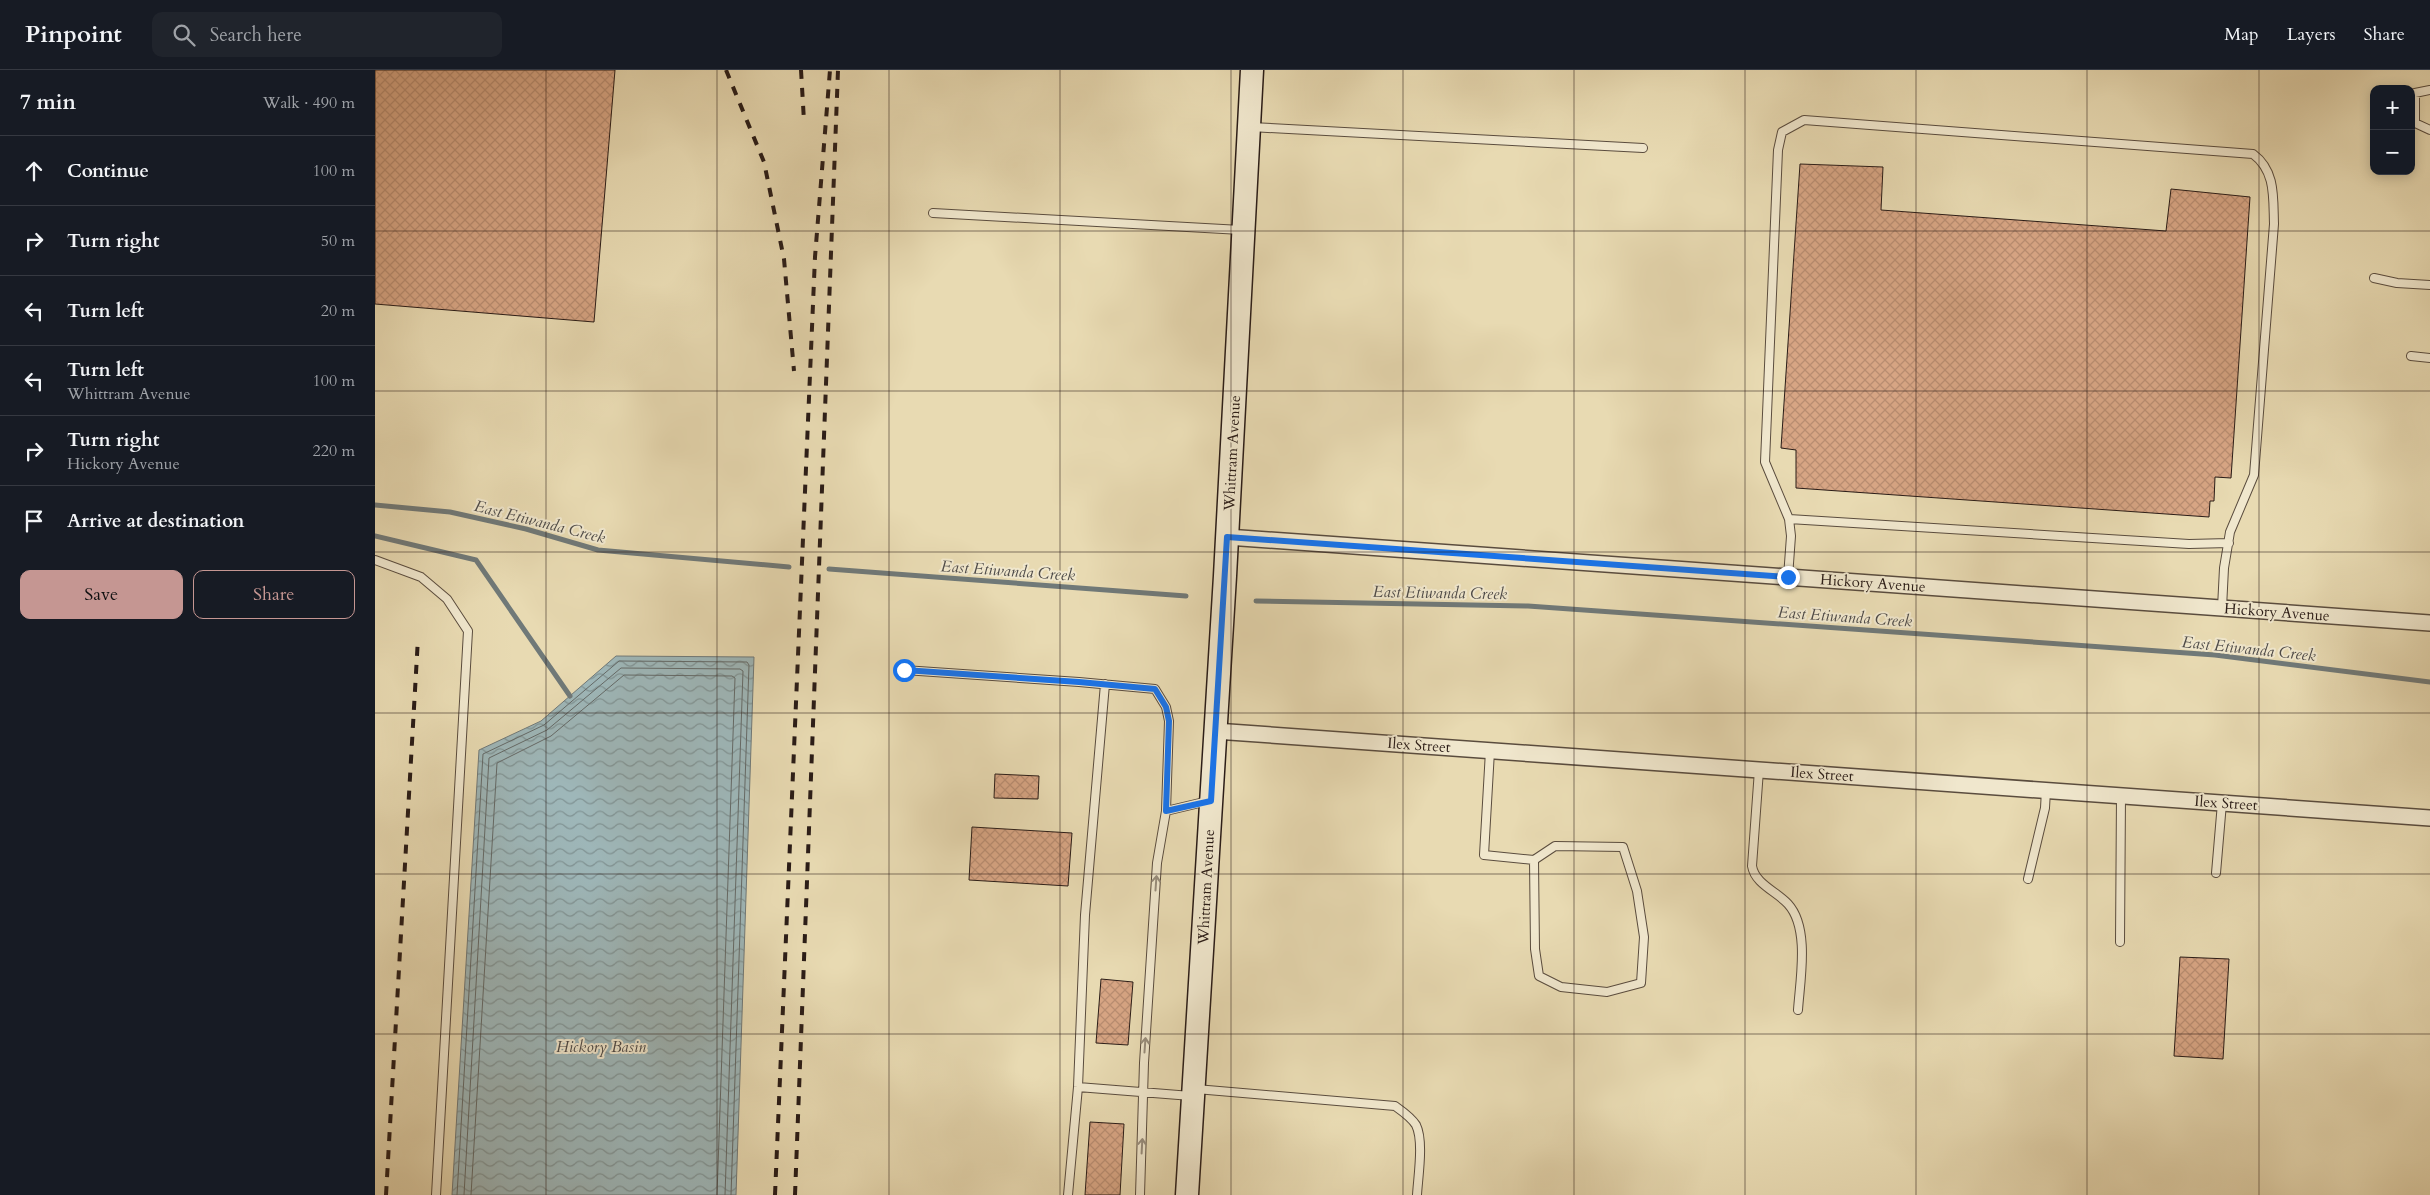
<!DOCTYPE html>
<meta charset="utf-8">
<style>
body{margin:0;font-family:Cardo,serif;background:#20242c;color:#f1f3f6}
.controls{position:absolute;right:15px;top:15px;display:grid;overflow:hidden;border-radius:10px;box-shadow:0 2px 12px #0003}
.controls button{width:45px;height:45px;display:grid;place-items:center;padding:0;border:0;border-bottom:1px solid #363941;background:#171b24;color:#f1f3f6;font:25px sans-serif}
.stop{position:absolute;width:15px;height:15px;margin:-11px;border:4px solid #1a73e8;border-radius:50%;background:#fff}
.stop.end{background:#1a73e8;border-color:#fff;box-shadow:0 1px 5px #0008}
.list{margin:0;padding:0;list-style:none}
h2{display:flex;justify-content:space-between;align-items:center;height:65px;margin:0;padding:0 20px;font-size:21px}
h2 small{font-size:16px;font-weight:400;color:#9ea1a6}
.list li{display:grid;grid-template-columns:32px 1fr auto;gap:15px;align-items:center;box-sizing:border-box;height:70px;padding:0 20px;border-top:1px solid #363941}
.list b{display:block;font-size:19px;white-space:nowrap}
.list p{margin:0;font-size:16px;white-space:nowrap;color:#9ea1a6}
.list em{font-size:16px;font-style:normal;color:#9ea1a6}
.actions{display:flex;gap:10px;padding:15px 20px}
.actions a{flex:1;padding:11px 0;border:1px solid #c59692;border-radius:10px;text-align:center;font-size:18px;color:#c59692}
.actions .main{background:#c59692;color:#111}
.icon{flex:none;width:28px;height:28px;fill:none;stroke:currentColor;stroke-width:2;stroke-linecap:round;stroke-linejoin:round}
.map{position:relative;flex:none;width:2055px;height:1125px;overflow:hidden}
header{display:flex;align-items:center;gap:30px;box-sizing:border-box;height:70px;padding:0 25px;background:#171b24;border-bottom:1px solid #363941}
header strong{font-size:24px}
nav{display:flex;gap:28px;margin-inline-start:auto;font-size:18px}
.search{width:350px;height:45px;background:#20242c;display:flex;align-items:center;gap:12px;box-sizing:border-box;padding:0 18px;border-radius:10px;color:#9ea1a6;font-size:19px}
main{display:flex}
aside{flex:1;background:#171b24}
.map>svg:first-child{display:block}
.water{fill:url(#water-waves);stroke:#707978}
.lines{fill:none;stroke-linecap:round;stroke-linejoin:round}
.shore{stroke:#646a68;stroke-width:1}
.stream{stroke:#707978;stroke-width:5}
.building{fill:url(#building-cross-hatch);stroke:#2a1c17}
.lane-casing{stroke:#5a4c3e;stroke-width:10}
.street-casing{stroke:#5a4c3e;stroke-width:18}
.secondary-casing{stroke:#2a1c17;stroke-width:25}
.lane{stroke:#f0e7cd;stroke-width:8}
.street{stroke:#f0e7cd;stroke-width:15}
.secondary{stroke:#f0e7cd;stroke-width:22}
.rail{stroke:#2a1c17;stroke-width:4;stroke-dasharray:9 9;stroke-linecap:butt}
.oneway{stroke:#978c7b}
.route{stroke:#1a73e8;stroke-width:6}
.grid{fill:none;stroke:#2a1c17;stroke-width:1;stroke-opacity:0.55}
.labels{text-anchor:middle;stroke-width:4;stroke-linejoin:round;paint-order:stroke}
.street-label{font-size:15px;fill:#2a1c17;stroke:#f0e7cd}
.water-label{font-size:16px;font-style:italic;fill:#4d4a48;stroke:#f0e7cd}
</style>
<header>
<strong>Pinpoint</strong>
<div class="search"><svg class="icon" aria-label="search" viewBox="0 0 24 24"><circle cx="10" cy="10" r="6"/><path d="M15 15l6 6"/></svg>Search here</div>
<nav><a>Map</a><a>Layers</a><a>Share</a></nav>
</header>
<main>
<aside>
<h2>7 min<small>Walk · 490 m</small></h2>
<ul class="list">
<li><svg class="icon" aria-label="ahead" viewBox="0 0 24 24"><path d="M12 20V5M6 11l6-6 6 6"/></svg><div><b>Continue</b></div><em>100 m</em></li>
<li><svg class="icon" aria-label="right" viewBox="0 0 24 24"><path d="M7 20v-9h11M14 6l5 5-5 5"/></svg><div><b>Turn right</b></div><em>50 m</em></li>
<li><svg class="icon" aria-label="left" viewBox="0 0 24 24"><path d="M17 20v-9H6M10 6l-5 5 5 5"/></svg><div><b>Turn left</b></div><em>20 m</em></li>
<li><svg class="icon" aria-label="left" viewBox="0 0 24 24"><path d="M17 20v-9H6M10 6l-5 5 5 5"/></svg><div><b>Turn left</b><p>Whittram Avenue</p></div><em>100 m</em></li>
<li><svg class="icon" aria-label="right" viewBox="0 0 24 24"><path d="M7 20v-9h11M14 6l5 5-5 5"/></svg><div><b>Turn right</b><p>Hickory Avenue</p></div><em>220 m</em></li>
<li><svg class="icon" aria-label="arrive" viewBox="0 0 24 24"><path d="M6 21V4h12l-3 4 3 4H6"/></svg><div><b>Arrive at destination</b></div></li>
</ul>
<div class="actions"><a class="main">Save</a><a>Share</a></div>
</aside>
<div class="map">
<svg width="2055" height="1125" viewBox="0 0 2055 1125">
<defs>
<pattern id="water-waves" width="16" height="10" patternUnits="userSpaceOnUse" patternTransform="scale(1.25)"><rect width="16" height="10" fill="#9eb7b9"/><path d="M0 5q4-4 8 0t8 0" fill="none" stroke="#819495"/></pattern>
<pattern id="building-cross-hatch" width="8" height="8" patternUnits="userSpaceOnUse" patternTransform="scale(1.25)"><rect width="8" height="8" fill="#d7a584"/><path d="M0 0l8 8M0 8l8-8" fill="none" stroke="#b98d71"/></pattern>
</defs>
<rect width="100%" height="100%" fill="#e8dab2"/>
<filter id="stains"><feTurbulence type="fractalNoise" baseFrequency=".004" numOctaves="4"/><feColorMatrix values="0 0 0 0 .2 0 0 0 0 .09 0 0 0 0 .02 0 0 0 .5 -.17"/></filter>
<radialGradient id="worn" r=".72"><stop offset=".6" stop-color="#630" stop-opacity="0"/><stop offset="1" stop-color="#630" stop-opacity=".3"/></radialGradient>
<path class="water" d="M241,586L379,587L361,1125H77L104,680L166,651Z"/>
<g class="lines">
<path class="shore" d="M82,1125L108,684L169,655L244,591L372,592L374,595L356,1125
M89,1125L114,688L172,660L246,598L365,599L368,601L350,1125
M96,1125L122,693L176,666L249,605L357,606L360,608L342,1125"/>
<path class="stream" d="M0,435L75,442L151,459L223,480L414,497
M0,466L101,490L195,626
M454,499L811,526
M881,531L1153,536L1840,585L2055,612"/>
</g>
<path class="building" d="M0,0H240L219,252L0,234Z
M1425,94L1508,97L1506,140L1791,161L1796,119L1875,127L1856,408L1840,407L1839,431H1835L1834,447L1421,418V380L1406,378Z
M620,704L664,706L663,729L619,728Z
M597,757L697,763L693,816L594,810Z
M1805,887L1854,889L1848,989L1799,986Z
M726,909L758,912L753,975L721,973Z
M715,1052L749,1054L745,1125H710Z"/>
<g class="lines">
<defs>
<path id="lane" d="M2055,20L2040,23V53L2055,60
M876,57L1268,78
M558,143L866,160
M1999,208L2022,213L2055,215
M2036,286L2055,288
M1414,449L1814,474L1854,473
M0,490L46,507L72,529L93,561L61,1125
M1413,507L1416,466L1414,449L1390,392L1403,80L1407,62L1429,50L1878,84C1901,101 1898,128 1899,154L1879,405L1855,462L1849,498L1847,538
M529,600L704,612L780,619L791,637L794,651L791,741L782,793L769,993L765,1125
M1115,681L1109,785L1159,790L1180,776L1248,777L1262,821L1269,867L1266,913L1232,922L1186,917L1164,906L1160,879L1159,790
M1384,700L1377,796C1380,814 1401,821 1413,834C1435,858 1425,910 1423,940
M791,741L833,731
M1841,803L1847,733
M1653,809L1670,738L1671,720
M1745,872L1746,725
M703,1017L816,1026
M821,1019L1020,1036C1027,1041 1036,1047 1041,1055C1049,1071 1043,1107 1042,1125
M693,1125L703,1017L710,845L730,614"/>
<path id="street" d="M852,467L2055,553
M840,661L2055,748"/>
<path id="secondary" d="M812,1125L850,506L877,0"/>
</defs>
<use href="#lane" class="lane-casing"/>
<use href="#street" class="street-casing"/>
<use href="#secondary" class="secondary-casing"/>
<use href="#lane" class="lane"/>
<use href="#street" class="street"/>
<use href="#secondary" class="secondary"/>
<path class="rail" d="M351,0L389,92L409,189L419,301
M426,0L429,51
M11,1125L43,568
M400,1125L440,187L455,0
M420,1125L463,0"/>
</g>
<defs><path id="oneway-shaft" d="M-6 0H5M1.5-3L5.5 0L1.5 3" fill="none" stroke-width="1.6" stroke-linecap="round" stroke-linejoin="round" transform="scale(1.25)"/></defs>
<g class="oneway">
<use href="#oneway-shaft" transform="translate(781 813) rotate(-86)"/>
<use href="#oneway-shaft" transform="translate(770 975) rotate(-86)"/>
<use href="#oneway-shaft" transform="translate(767 1076) rotate(-87)"/>
</g>
<g class="lines">
<path class="route" d="M529,600L704,612L780,619L791,637L794,651L791,741L836,731L852,467L1413,507"/>
</g>
<path class="grid" d="M171,0V1125M342,0V1125M514,0V1125M685,0V1125M856,0V1125M1028,0V1125M1199,0V1125M1370,0V1125M1541,0V1125M1712,0V1125M1884,0V1125M0,161H2055M0,321H2055M0,482H2055M0,643H2055M0,804H2055M0,964H2055"/>
<g class="labels">
<g class="street-label">
<text transform="translate(857 383) rotate(-87)" y="5">Whittram Avenue</text>
<text transform="translate(1498 513) rotate(4)" y="5">Hickory Avenue</text>
<text transform="translate(1902 542) rotate(4)" y="5">Hickory Avenue</text>
<text transform="translate(1044 675) rotate(4)" y="5">Ilex Street</text>
<text transform="translate(1447 704) rotate(4)" y="5">Ilex Street</text>
<text transform="translate(1851 733) rotate(4)" y="5">Ilex Street</text>
<text transform="translate(831 817) rotate(-87)" y="5">Whittram Avenue</text>
</g>
<g class="water-label">
<text transform="translate(165 451) rotate(14)" y="6">East Etiwanda Creek</text>
<text transform="translate(633 500) rotate(4)" y="6">East Etiwanda Creek</text>
<text transform="translate(1065 522) rotate(1)" y="6">East Etiwanda Creek</text>
<text transform="translate(1470 546) rotate(4)" y="6">East Etiwanda Creek</text>
<text transform="translate(1874 578) rotate(6)" y="6">East Etiwanda Creek</text>
<text x="226" y="982">Hickory Basin</text>
</g>
</g>
<rect width="100%" height="100%" filter="url(#stains)"/>
<rect width="100%" height="100%" fill="url(#worn)"/>
</svg>
<div class="controls">
<button>+</button>
<button>−</button>
</div>
<div class="stop" style="left:529px;top:600px"></div>
<div class="stop end" style="left:1413px;top:507px"></div>
</div>
</main>
